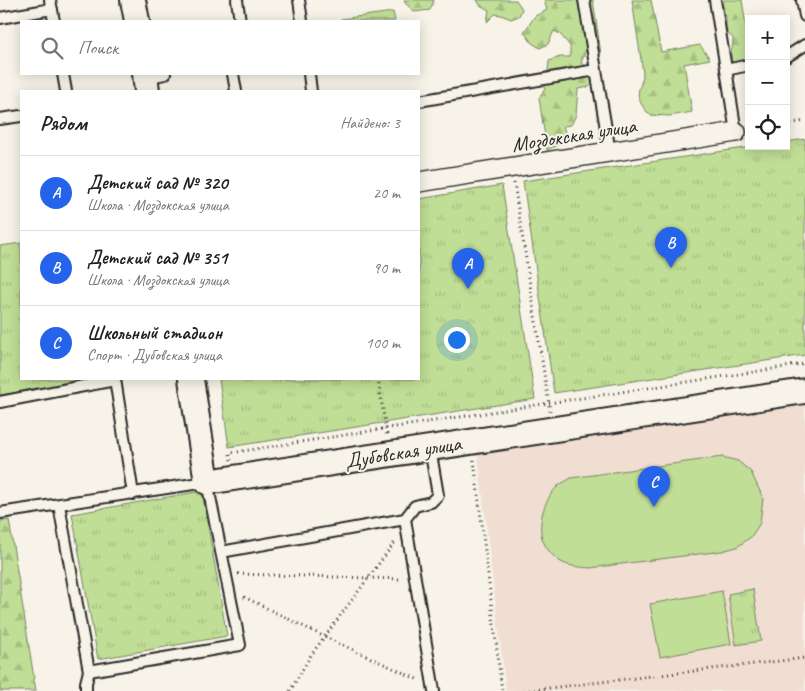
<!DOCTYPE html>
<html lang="ru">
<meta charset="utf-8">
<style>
body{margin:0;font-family:Caveat,sans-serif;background:#f2f2f2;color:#202124}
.controls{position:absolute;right:15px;top:15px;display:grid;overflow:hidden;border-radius:0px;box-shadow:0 2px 12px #0003}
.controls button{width:45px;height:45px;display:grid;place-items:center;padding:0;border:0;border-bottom:1px solid #e0e0e0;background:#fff;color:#202124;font:25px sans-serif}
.you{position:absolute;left:456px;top:339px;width:18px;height:18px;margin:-12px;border:4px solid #fff;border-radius:50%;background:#1a73e8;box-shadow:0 0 0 8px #1a73e833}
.badge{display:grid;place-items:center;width:32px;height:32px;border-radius:50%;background:#2563eb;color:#fff;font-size:16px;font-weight:700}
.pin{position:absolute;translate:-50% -41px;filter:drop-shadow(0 1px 2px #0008)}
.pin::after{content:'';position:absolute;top:26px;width:18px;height:15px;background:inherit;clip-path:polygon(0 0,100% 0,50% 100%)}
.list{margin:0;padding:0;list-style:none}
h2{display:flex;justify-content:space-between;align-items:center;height:65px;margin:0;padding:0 20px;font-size:21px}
h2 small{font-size:16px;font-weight:400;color:#757577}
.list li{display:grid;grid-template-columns:32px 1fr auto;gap:15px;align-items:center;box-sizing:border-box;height:75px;padding:0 20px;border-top:1px solid #e0e0e0}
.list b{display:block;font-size:19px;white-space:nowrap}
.list p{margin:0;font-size:16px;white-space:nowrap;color:#757577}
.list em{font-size:16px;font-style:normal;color:#757577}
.icon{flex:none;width:28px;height:28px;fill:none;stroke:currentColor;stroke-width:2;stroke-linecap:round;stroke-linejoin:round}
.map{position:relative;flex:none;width:805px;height:691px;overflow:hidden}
.search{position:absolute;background:#fff;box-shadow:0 2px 12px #0003;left:20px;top:20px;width:400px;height:55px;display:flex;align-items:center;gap:12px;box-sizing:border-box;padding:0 18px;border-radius:0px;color:#757577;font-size:19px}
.panel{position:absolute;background:#fff;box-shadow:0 2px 12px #0003;left:20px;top:90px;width:400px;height:290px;border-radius:0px}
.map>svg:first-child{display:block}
.built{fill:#f1ded2}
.forest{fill:url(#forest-firs);stroke:#768460}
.park{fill:url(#park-tufts);stroke:#768460}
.garden{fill:#c0de96;stroke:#768460}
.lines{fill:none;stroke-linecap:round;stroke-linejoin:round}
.service-casing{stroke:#2b2b2b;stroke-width:14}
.minor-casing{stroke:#2b2b2b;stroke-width:22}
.tertiary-casing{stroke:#2b2b2b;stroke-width:28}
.path{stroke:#2b2b2b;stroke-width:3;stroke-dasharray:1 4;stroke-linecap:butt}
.service{stroke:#f7f3e8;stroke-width:10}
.minor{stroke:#f7f3e8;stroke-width:19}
.tertiary{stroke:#f7f3e8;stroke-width:24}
.labels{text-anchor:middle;stroke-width:4;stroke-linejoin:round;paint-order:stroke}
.street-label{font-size:21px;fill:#2b2b2b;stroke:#f7f3e8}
</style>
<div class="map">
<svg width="805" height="691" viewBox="0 0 805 691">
<defs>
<pattern id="forest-firs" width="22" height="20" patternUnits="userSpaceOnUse" patternTransform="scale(1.25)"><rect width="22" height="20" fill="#c0de96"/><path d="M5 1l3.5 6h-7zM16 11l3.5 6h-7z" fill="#a5bf81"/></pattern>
<pattern id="park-tufts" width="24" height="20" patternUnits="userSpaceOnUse" patternTransform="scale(1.25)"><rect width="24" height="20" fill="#c0de96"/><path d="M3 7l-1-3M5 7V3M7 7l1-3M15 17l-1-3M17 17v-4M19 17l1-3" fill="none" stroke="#a5bf81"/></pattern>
</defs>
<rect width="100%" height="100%" fill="#f7f3e8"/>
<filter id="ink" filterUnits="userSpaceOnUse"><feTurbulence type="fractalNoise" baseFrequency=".02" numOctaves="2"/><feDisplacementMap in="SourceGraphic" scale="10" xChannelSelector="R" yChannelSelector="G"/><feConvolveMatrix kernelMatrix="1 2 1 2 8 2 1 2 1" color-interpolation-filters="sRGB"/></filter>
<g filter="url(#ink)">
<path class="built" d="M805,398V691H506L477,449Z"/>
<path class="forest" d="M404,0H434L430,10L415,12L405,3Z
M477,0H516L522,9L519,16L511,19L501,15L495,14L487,22L489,10L480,5Z
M544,0H593L601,54L586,50L581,63L601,75L589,87L578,89L576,115L571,125L563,126L566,135L560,144L547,150L539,98L545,89L539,76L548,71L549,61L560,57H570V46L560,34L554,31L548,44L540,48L532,43L524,32L535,16L547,10Z
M632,0H651L661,52L700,45L710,59L684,64L692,112L670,116L650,115C643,108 636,98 639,89C641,83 643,79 643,73Z
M721,0H742L749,46V70L736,69C727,55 733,52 733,38L726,32V16L720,8Z
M9,520L36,691H0V521Z"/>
<path class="park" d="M805,139V355L554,393L523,181L758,146H786V142Z
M502,185L535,399L229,447L219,379H419V199Z
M21,243V379H102L0,395V246Z
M202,491L227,636L98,659L72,514Z
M753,589L761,641L736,645L728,594Z"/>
<path class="garden" d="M393,12L395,21H341V19Z
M722,457L738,461L751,472L763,498L760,523L751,537L737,547L722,551L590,568C581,567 572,567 563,563C553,558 542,545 541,533C539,517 546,497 558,486C561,483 567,481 571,478Z
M722,591L731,644L660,657L650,604Z"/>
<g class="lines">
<defs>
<path id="service" d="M50,0L54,21
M237,0L240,21
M299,0L302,21
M584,0L610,152
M715,0L736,132
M802,0L805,16
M0,18L52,9
M786,57L805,45
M726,70L749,65
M63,74L66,91
M233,74L236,91
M309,74L311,91
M145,78L165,74
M419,101L596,70
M0,119L21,116
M115,379L133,494
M0,402L115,380
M59,505L89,671L86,683V691
M0,513L207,482L240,645L89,671
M405,519L434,691
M221,552L405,519L415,506L431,502L438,495L430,448"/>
<path id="minor" d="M419,182L736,132"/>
<path id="tertiary" d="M133,0L137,21
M145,74L147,91
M191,379L207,482L805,391"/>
</defs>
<use href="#service" class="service-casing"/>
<use href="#minor" class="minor-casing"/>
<use href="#tertiary" class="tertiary-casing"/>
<path class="path" d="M786,124L805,121
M514,183L550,411
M378,379L387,436
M231,460L230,453L549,403L805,364
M474,460L502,691
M238,574L402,579
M244,597L325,637L419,680
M290,691L311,655L395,542
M524,691L805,658"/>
<use href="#service" class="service"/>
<use href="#minor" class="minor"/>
<use href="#tertiary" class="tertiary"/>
</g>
</g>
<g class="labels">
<g class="street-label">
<text transform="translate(574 135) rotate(-9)" y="7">Моздокская улица</text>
<text transform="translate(403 452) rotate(-9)" y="7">Дубовская улица</text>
</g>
</g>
</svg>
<div class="controls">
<button>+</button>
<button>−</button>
<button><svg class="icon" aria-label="locate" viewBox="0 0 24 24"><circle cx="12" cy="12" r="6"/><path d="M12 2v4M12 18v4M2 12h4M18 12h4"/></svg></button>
</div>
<div class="you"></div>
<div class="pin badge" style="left:468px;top:289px">A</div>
<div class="pin badge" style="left:671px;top:268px">B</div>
<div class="pin badge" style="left:654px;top:507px">C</div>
<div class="search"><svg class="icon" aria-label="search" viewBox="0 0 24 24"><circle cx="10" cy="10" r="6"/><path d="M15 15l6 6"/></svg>Поиск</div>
<section class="panel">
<h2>Рядом<small>Найдено: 3</small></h2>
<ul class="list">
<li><span class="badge">A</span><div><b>Детский сад № 320</b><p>Школа · Моздокская улица</p></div><em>20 m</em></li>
<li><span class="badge">B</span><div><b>Детский сад № 351</b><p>Школа · Моздокская улица</p></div><em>90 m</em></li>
<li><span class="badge">C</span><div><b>Школьный стадион</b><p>Спорт · Дубовская улица</p></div><em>100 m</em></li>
</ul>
</section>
</div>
